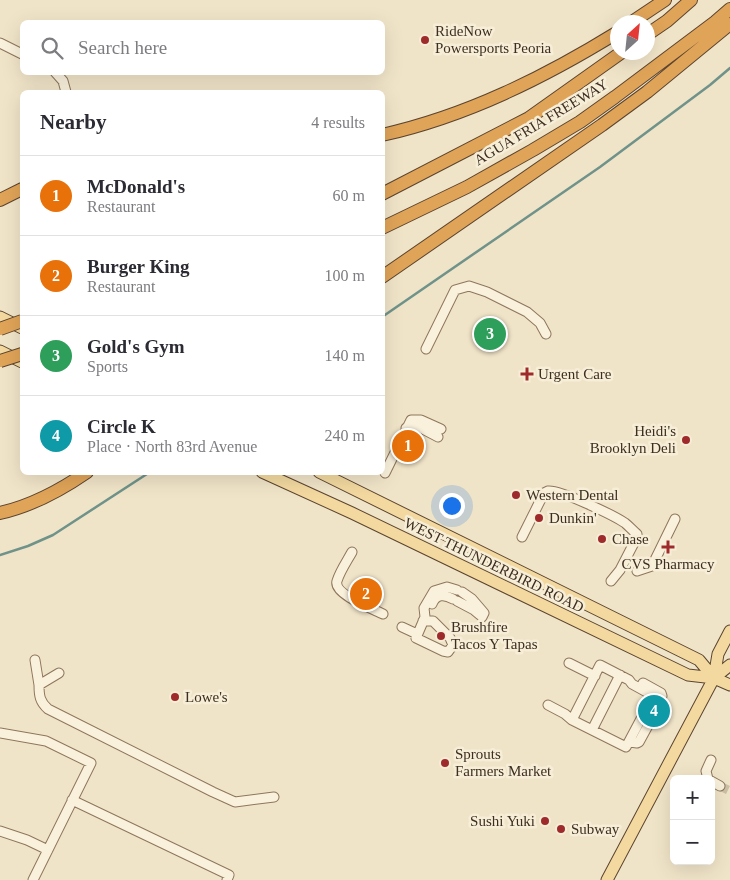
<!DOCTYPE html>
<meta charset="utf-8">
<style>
body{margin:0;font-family:Georgia,serif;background:#f2f2f3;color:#2b2b33}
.controls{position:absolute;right:15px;bottom:15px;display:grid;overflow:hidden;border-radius:8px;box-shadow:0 5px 20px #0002}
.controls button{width:45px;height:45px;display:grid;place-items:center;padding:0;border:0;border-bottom:1px solid #e1e1e2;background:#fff;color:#2b2b33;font:25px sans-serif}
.compass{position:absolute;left:610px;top:15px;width:45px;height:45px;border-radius:50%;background:#fff;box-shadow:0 5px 20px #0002;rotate:27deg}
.you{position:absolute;left:451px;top:505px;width:18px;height:18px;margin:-12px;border:4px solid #fff;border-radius:50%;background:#1a73e8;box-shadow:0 0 0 8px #1a73e833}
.badge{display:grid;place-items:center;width:32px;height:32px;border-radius:50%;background:#1a73e8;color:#fff;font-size:16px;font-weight:700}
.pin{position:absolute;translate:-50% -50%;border:2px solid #fff;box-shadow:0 1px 5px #0006}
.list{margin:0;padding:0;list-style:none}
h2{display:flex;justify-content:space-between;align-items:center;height:65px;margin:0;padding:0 20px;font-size:21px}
h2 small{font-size:16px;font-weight:400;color:#7c7c81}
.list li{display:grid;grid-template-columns:32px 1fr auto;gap:15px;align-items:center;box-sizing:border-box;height:80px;padding:0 20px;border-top:1px solid #e1e1e2}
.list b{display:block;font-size:19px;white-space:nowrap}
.list p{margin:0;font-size:16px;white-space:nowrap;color:#7c7c81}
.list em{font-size:16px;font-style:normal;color:#7c7c81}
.icon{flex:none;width:28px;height:28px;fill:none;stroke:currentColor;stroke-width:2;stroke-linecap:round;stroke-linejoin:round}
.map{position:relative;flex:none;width:730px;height:880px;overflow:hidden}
.search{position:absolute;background:#fff;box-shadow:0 5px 20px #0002;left:20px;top:20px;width:365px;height:55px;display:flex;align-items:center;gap:12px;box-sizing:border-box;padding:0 18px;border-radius:8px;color:#7c7c81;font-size:19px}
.panel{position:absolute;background:#fff;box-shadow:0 5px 20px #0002;left:20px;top:90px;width:365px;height:385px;border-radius:8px}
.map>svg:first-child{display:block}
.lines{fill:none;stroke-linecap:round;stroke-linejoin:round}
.stream{stroke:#6f938a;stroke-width:2.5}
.minor-tunnel{stroke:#ccc0a6;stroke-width:9;stroke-dasharray:9 4.5;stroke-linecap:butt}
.minor-casing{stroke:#8d765c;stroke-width:11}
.major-casing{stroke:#5b4430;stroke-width:13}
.highway-casing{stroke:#5b4430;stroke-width:14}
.minor{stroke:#faf1dc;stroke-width:9}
.major{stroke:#f3d9a0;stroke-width:11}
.highway{stroke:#e0a458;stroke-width:12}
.highway-bridge-casing{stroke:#5b4430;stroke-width:14;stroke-linecap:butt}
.highway-bridge{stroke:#e0a458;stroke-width:12}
.poi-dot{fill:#9e2a2b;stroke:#f7eed8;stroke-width:2}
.labels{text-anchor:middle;stroke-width:5;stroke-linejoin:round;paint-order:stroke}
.poi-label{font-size:15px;fill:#3d2e20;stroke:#f7eed8;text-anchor:start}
.street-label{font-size:15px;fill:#3d2e20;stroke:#f7eed8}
</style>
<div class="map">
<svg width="730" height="880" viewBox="0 0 730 880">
<rect width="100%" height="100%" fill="#f0e4c8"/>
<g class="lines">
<path class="stream" d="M382,317L600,167L710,85L730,68
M0,555L28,546L53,535L150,472"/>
<path class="minor-tunnel" d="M651,720L660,702
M720,786L730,791"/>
<defs>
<path id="minor" d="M0,43L22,54
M55,72L63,81L66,92
M426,349L455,290L469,286L487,292L527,312L540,323L546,334
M406,428L417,426L438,437
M385,473L411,420H421L441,429
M522,537L544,493L548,491C559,489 613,515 625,523C629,526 633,531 637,534L636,539L620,570L611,581
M352,552C347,561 340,571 337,581C333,594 373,609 383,614
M637,571L652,566L675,519
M462,592L472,599L484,613L482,617
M457,601L474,610L480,615
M432,604C436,594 444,594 453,599
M423,621H433L450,638L453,645L448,652L443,651L416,638L425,617L424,608L434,591L447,587L457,590
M402,627L417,634
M35,660L39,685L59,673
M569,663L595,676
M643,683L661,693L662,696L660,702
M39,685C39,696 40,702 48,709L213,792L235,802L274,797
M548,705L565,714L572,720L626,747L651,700L652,695L632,684L629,680L600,665L572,720
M592,730L620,675
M0,733L46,741L91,763L33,880
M630,742L637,743L639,742L651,720
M708,779L706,771L711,760
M711,781L720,786
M72,800L229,875L227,880
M0,831L27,840L48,850"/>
<path id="major" d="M0,317L22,328
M0,351L22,362
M262,472L352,513L688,675L714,678L730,685
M319,472L699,660L714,678
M714,678L730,665
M607,880L714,678L718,654L730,631"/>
<path id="highway" d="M632,22L665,0
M648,34L667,21L691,0
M382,135C467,116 545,77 618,32
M382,194L529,118L622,52
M0,200L22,189
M382,228L467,187L533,150L580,122L615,97L715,22L730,9
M382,277L602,125L647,92L730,24
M0,513C31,506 61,490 87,472"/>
</defs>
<use href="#minor" class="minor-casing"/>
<use href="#major" class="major-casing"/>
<use href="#highway" class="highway-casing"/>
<use href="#minor" class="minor"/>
<use href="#major" class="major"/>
<use href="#highway" class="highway"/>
<defs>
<path id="highway-bridge" d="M0,329L22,321
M0,361L22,354"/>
</defs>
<use href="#highway-bridge" class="highway-bridge-casing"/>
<use href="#highway-bridge" class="highway-bridge"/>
</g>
<g class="poi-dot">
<circle cx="425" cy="40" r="5"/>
<path d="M524.5 366.5h5v5h5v5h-5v5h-5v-5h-5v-5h5z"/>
<circle cx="686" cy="440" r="5"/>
<circle cx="516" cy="495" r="5"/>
<circle cx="539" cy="518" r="5"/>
<circle cx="602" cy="539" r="5"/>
<path d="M665.5 539.5h5v5h5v5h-5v5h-5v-5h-5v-5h5z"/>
<circle cx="441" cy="636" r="5"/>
<circle cx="175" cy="697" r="5"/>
<circle cx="445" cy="763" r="5"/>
<circle cx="545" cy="821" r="5"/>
<circle cx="561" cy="829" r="5"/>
</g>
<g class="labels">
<g class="poi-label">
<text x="435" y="36">RideNow<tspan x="435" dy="17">Powersports Peoria</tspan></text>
<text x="538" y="379">Urgent Care</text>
<text x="676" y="436" text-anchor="end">Heidi's<tspan x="676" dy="17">Brooklyn Deli</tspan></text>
<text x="526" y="500">Western Dental</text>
<text x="549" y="523">Dunkin'</text>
<text x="612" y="544">Chase</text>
<text x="668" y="569" text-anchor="middle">CVS Pharmacy</text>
<text x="451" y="632">Brushfire<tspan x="451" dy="17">Tacos Y Tapas</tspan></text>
<text x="185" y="702">Lowe's</text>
<text x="455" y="759">Sprouts<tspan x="455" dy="17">Farmers Market</tspan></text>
<text x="535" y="826" text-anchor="end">Sushi Yuki</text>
<text x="571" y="834">Subway</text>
</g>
<g class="street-label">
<text transform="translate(541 122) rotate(-31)" y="5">AGUA FRIA FREEWAY</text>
<text transform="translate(494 565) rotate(26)" y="5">WEST THUNDERBIRD ROAD</text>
</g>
</g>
</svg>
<div class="controls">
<button>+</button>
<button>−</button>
</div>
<svg class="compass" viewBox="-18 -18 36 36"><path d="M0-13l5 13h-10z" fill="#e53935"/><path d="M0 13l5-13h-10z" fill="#7c7c81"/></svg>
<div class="you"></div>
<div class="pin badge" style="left:408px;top:446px;background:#e8710a">1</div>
<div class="pin badge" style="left:366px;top:594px;background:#e8710a">2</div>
<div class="pin badge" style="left:490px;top:334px;background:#2e9e5b">3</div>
<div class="pin badge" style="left:654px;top:711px;background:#0f9aa8">4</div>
<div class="search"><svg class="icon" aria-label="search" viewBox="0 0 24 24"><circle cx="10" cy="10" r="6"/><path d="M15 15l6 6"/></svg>Search here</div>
<section class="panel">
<h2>Nearby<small>4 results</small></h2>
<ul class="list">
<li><span class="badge" style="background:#e8710a">1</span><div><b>McDonald's</b><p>Restaurant</p></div><em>60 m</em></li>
<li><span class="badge" style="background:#e8710a">2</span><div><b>Burger King</b><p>Restaurant</p></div><em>100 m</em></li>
<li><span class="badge" style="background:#2e9e5b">3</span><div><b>Gold's Gym</b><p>Sports</p></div><em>140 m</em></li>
<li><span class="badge" style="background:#0f9aa8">4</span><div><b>Circle K</b><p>Place · North 83rd Avenue</p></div><em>240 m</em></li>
</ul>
</section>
</div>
